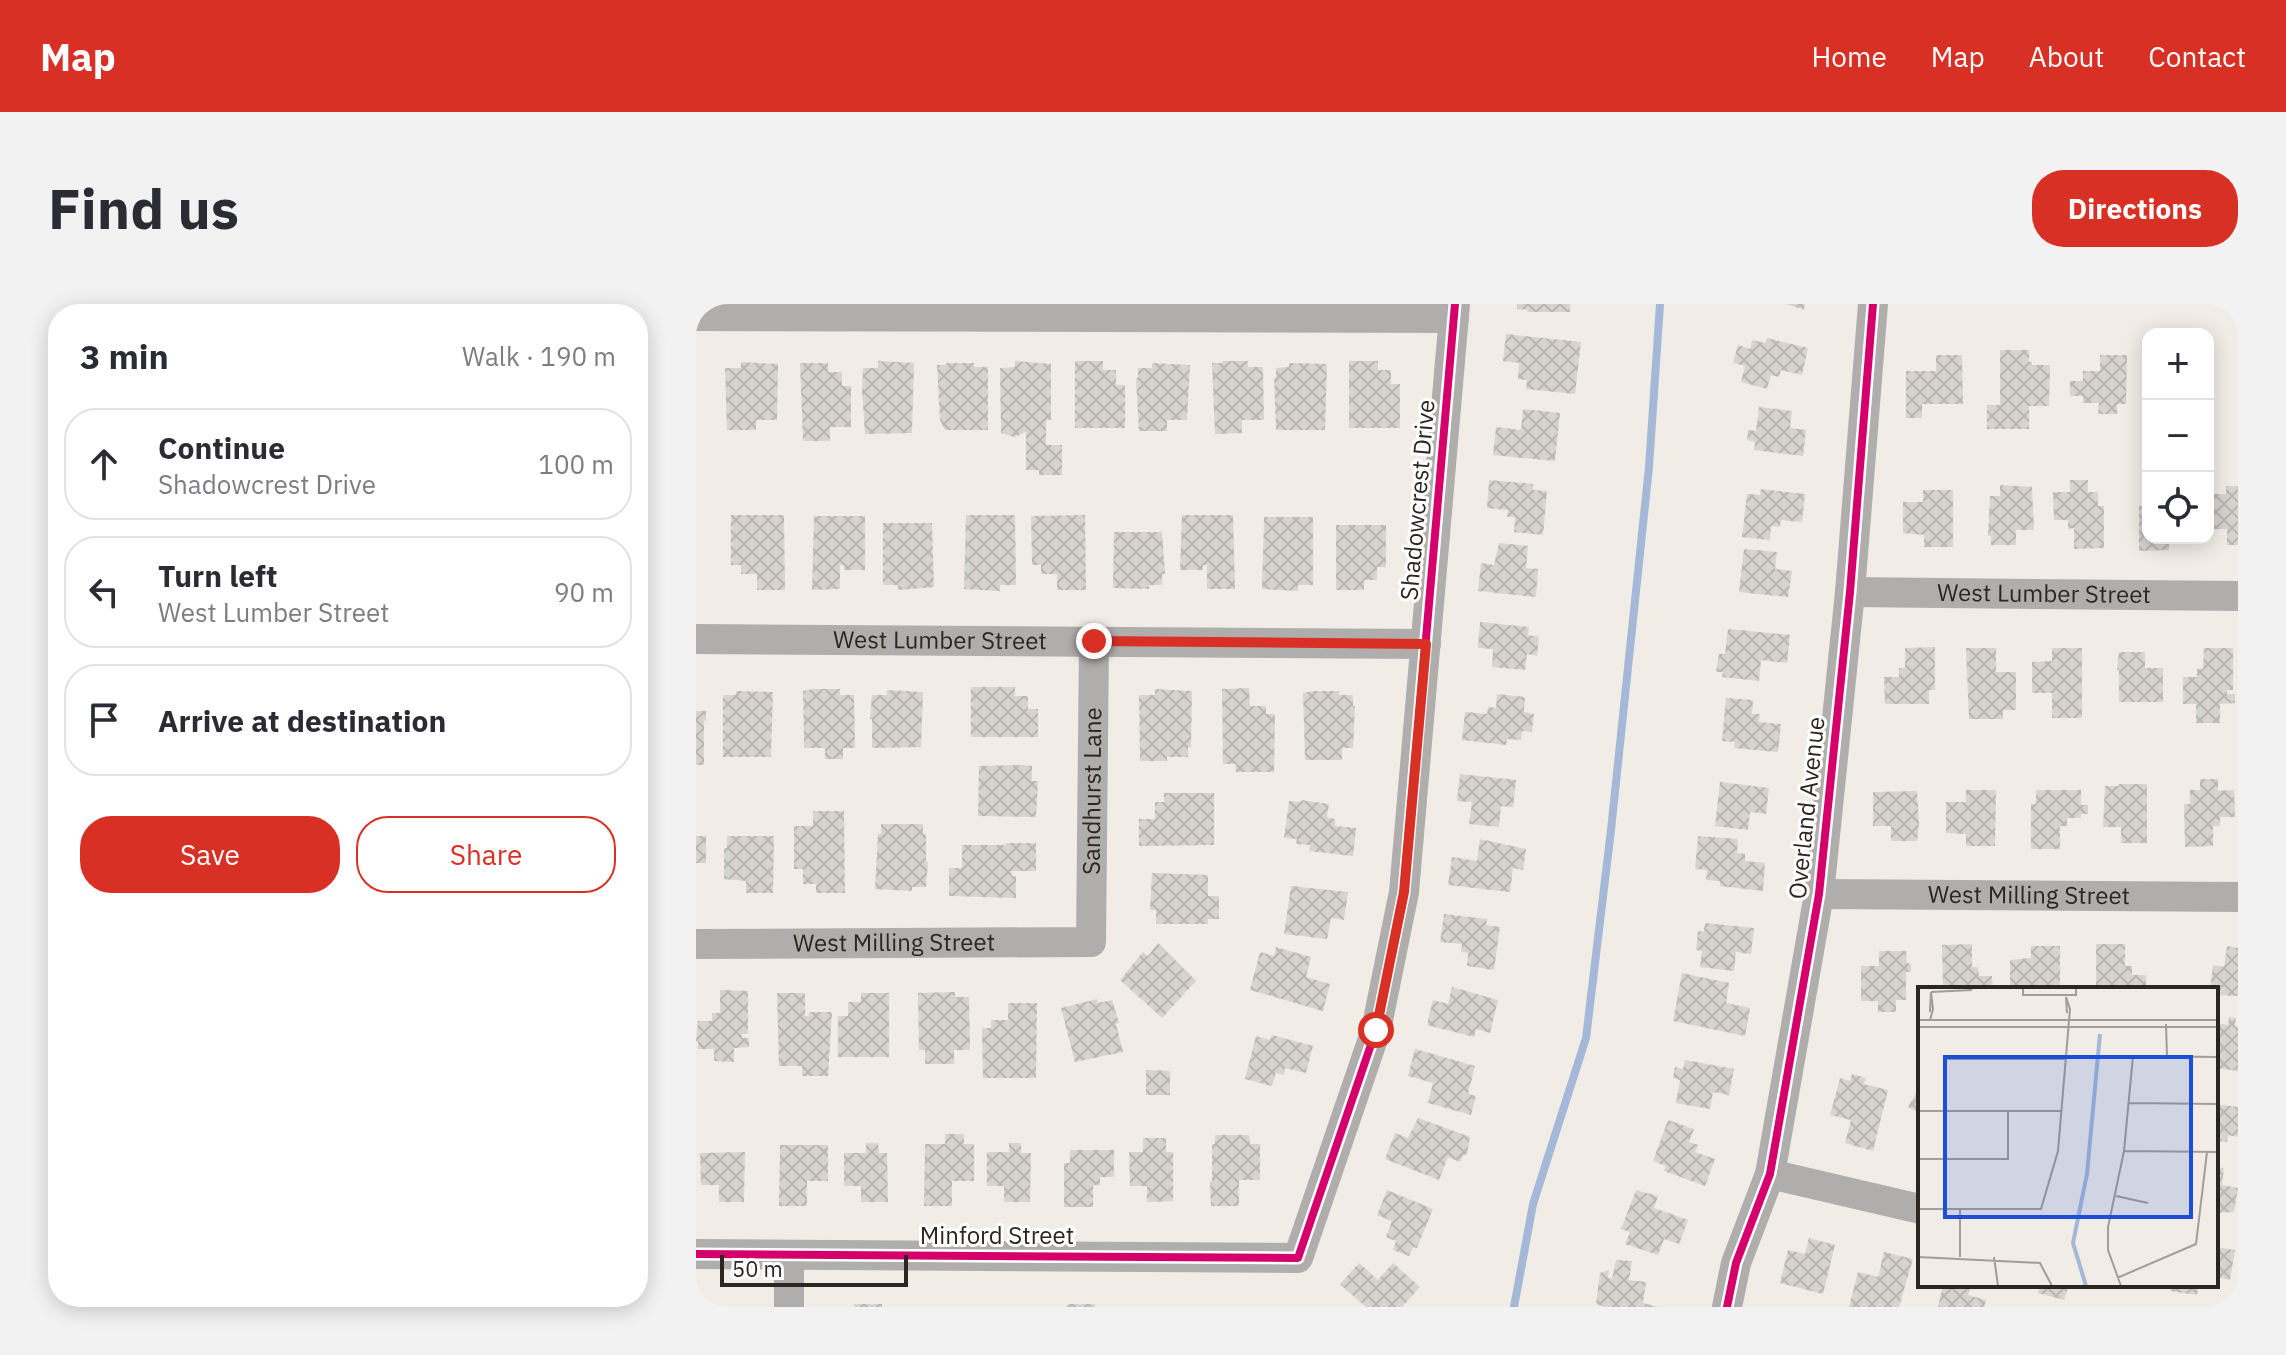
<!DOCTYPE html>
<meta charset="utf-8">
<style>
body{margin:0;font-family:"IBM Plex Sans",sans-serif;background:#f2f2f3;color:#2b2b33}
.controls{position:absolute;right:24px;top:24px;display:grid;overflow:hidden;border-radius:16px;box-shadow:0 4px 20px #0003}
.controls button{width:72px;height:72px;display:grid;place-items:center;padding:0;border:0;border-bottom:2px solid #e1e1e2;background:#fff;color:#2b2b33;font:40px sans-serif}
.scale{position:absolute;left:24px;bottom:20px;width:188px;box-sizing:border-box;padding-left:8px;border:4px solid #2a2723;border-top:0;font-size:22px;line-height:28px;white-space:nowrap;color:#2a2723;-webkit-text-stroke:6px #fff;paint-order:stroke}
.stop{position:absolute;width:24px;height:24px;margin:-18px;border:6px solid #d93025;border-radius:50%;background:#fff}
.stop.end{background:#d93025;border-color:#fff;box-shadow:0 2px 8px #0008}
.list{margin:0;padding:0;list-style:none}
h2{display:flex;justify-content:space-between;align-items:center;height:104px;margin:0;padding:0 32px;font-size:34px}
h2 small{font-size:26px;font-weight:400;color:#7c7c81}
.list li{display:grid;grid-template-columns:52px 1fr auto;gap:24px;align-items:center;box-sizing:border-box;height:112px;margin:0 16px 16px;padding:0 16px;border:2px solid #e1e1e2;border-radius:32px}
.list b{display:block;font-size:30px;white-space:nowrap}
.list p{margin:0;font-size:26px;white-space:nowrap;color:#7c7c81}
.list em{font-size:26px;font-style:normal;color:#7c7c81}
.actions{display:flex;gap:16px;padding:24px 32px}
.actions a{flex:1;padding:18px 0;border:2px solid #d93025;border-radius:32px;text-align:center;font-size:28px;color:#d93025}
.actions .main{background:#d93025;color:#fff}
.icon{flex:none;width:44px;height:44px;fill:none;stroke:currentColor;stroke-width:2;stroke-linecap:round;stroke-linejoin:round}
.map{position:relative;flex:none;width:1542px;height:1003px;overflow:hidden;border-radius:32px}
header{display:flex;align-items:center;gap:48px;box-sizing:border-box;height:112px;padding:0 40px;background:#d93025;color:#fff}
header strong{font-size:38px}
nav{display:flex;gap:44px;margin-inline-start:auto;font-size:28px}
.intro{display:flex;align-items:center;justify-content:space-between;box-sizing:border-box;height:192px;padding:0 48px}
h1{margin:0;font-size:56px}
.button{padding:20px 36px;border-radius:32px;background:#d93025;color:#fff;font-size:28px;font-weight:700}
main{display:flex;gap:48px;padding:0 48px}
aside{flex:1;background:#fff;border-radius:32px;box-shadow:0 4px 20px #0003}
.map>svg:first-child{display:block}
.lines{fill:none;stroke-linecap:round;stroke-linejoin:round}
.stream{stroke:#a5b8d7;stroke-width:8}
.building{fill:url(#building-cross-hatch)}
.minor{stroke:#b0aeac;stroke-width:30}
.cycleway-casing{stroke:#fff;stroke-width:13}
.cycleway{stroke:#d6006c;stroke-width:8}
.route{stroke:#d93025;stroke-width:10}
.labels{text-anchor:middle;stroke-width:6;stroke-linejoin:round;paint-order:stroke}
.street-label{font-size:24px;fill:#2a2723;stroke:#fff}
.inset-river{fill:none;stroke:#a5b8d7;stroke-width:4}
.inset-road{fill:none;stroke:#a19e98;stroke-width:2}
.view{fill:#1d4ed8;fill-opacity:0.15;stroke:#1d4ed8;stroke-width:4}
.inset-edge{fill:none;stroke:#2a2723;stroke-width:4}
</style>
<header>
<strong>Map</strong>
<nav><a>Home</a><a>Map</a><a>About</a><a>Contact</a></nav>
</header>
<div class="intro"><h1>Find us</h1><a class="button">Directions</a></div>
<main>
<aside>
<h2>3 min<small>Walk · 190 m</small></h2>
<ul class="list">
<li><svg class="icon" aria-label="ahead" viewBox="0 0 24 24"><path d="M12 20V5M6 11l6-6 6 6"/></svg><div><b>Continue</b><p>Shadowcrest Drive</p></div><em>100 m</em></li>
<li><svg class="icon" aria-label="left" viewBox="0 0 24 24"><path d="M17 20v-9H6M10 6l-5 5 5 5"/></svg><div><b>Turn left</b><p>West Lumber Street</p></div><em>90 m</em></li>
<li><svg class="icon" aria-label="arrive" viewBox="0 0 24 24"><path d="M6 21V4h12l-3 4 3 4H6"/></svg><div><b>Arrive at destination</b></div></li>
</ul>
<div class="actions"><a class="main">Save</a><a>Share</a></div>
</aside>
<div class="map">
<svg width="1542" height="1003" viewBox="0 0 1542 1003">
<defs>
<pattern id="building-cross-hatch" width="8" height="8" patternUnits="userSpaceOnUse" patternTransform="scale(2)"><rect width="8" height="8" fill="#d7d4cf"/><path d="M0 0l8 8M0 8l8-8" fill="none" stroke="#b9b6b1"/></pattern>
</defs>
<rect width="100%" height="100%" fill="#f1ede6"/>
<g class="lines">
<path class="stream" d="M818,1003L837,900L890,734L915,526L953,163L964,0"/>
</g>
<path class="building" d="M821,0H874V8H831L832,6L821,5Z
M1090,0H1109L1108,6Z
M810,30L885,38L879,90L830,85L831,76L822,75L823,59L807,57Z
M1071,34L1112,44L1106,71L1085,66L1083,73L1075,71L1071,85L1045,78L1049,62L1037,59L1042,41L1054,45L1056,36L1069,39Z
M1304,46H1333V58H1336V61H1354L1353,102H1333V125H1291V101H1304Z
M1240,51H1266L1267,100H1226V114H1210V67H1240Z
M1404,51H1431L1430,100H1421V110H1402L1403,99H1387V92H1374V77H1387V67H1404Z
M182,57L218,59L216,129L169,130L166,87L167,64H182Z
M319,57L355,60V116H350V141H366V171H343V166H330V128L318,133L305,129L304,64L319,63Z
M379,57H407V66H420V81H429V124H379Z
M526,57H552V63H567L568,116H546V129L519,130L516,59H526Z
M653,57H682V66H695V80H704V124H653Z
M45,58L82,60L81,116H60V126H31L29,64H45Z
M104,59H132V68H146V82H155V123H134V137H107Z
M250,59H278V63H292V126H249L244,116L241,61H250Z
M456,59L494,61L491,116H471V127H443L440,74H442V64H456Z
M593,59L631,60L629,126H580L578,74H580V64L593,63Z
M1512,75H1517L1518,103H1512Z
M1063,103L1096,107L1094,124L1110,126L1107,152L1058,146L1059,138L1051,136L1052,126L1060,127Z
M827,105L864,109L859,157L797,151L800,123L825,126Z
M793,176L837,180V186L851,187L847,231L818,228L819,213H811L812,206L791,204Z
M1374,176H1392V188H1402V202H1408V244L1378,245V224L1372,225V216H1358L1357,188H1374Z
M1304,181L1336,183L1338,226H1320V241H1295V232H1292L1294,192H1304Z
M1530,182H1542V241H1531V225H1514L1513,190H1530Z
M1065,185L1109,190L1106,218L1085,216L1084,223L1075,222L1074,236L1046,233L1051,190L1064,191Z
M1227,186H1257V243H1228V231L1207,229V198H1227Z
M1448,188H1452V234H1473V246L1443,247V202H1448Z
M35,211H88L89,286H61V270H45V261H35Z
M270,211H319L320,281H304V287L268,285Z
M389,211L390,286H361V270H345V261H336L335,212Z
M486,211H537L539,285H511V261H507V266H484Z
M118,212H169V266H148V261H144V285L116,286Z
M568,213H617V281H602V287L566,285Z
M187,219H236L238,283L202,286V281H187Z
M640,221H690V263H681V276H668V286H640Z
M418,228H466L469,270H466V281H453V285L417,284Z
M803,239L832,242L830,264L842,265L840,293L782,287L785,259L798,261Z
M1048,245L1081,248L1079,265L1096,267L1092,293L1043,288Z
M784,318L833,323L832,331L843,333L841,352L831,350L829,366L796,363L797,345L782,344Z
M1032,325L1094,331L1091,359L1065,356L1063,377L1026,373L1027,368H1020L1023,350H1029Z
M1239,343V386H1233V400H1189L1188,373H1203V364H1209V344Z
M1270,344H1300V368H1320V406H1307V415H1273Z
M1356,344H1386V414H1356V389H1336V358L1356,357Z
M1508,344H1537V386H1531V390H1539V399L1524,400V419H1500V400H1487V373H1501V365H1507Z
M1423,348H1449V364H1467V398H1423V366H1421Z
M275,383H319V392H332V405H342V433H275Z
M553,384L554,402H570V410H579L578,468H540V460H527L526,385Z
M118,385H144V391H158L159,444H147V455H129V444H108L107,387Z
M459,385L496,387L495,443H492V453H471V457H444L443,391H459Z
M191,386L227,388L225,443L176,444V415H174L176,391H191Z
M40,387L77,388L75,453H27V391H40Z
M617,387H643V391H657V402H659L657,444H646V456H609L607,389Z
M801,390L829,393L828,408L838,410L836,428L826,427L825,436L811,435L810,441L766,436L769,408L791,410L792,403L800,404Z
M1030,394L1057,396L1056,410H1064L1063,418L1085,420L1082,448L1038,444L1039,438L1026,437Z
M0,407H10V417H8V461H0Z
M326,461L336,462V477H342L340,513L282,512L283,462Z
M764,470L820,476L817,503L805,502L803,523L773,520L776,498L761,497Z
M1504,475H1522V487L1538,486L1539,513H1524V522H1517V542L1489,543L1488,500H1494V486H1504Z
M1024,478L1073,484L1070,510L1054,508L1052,526L1019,522Z
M1423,480H1451V539H1425V523H1407L1409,482H1423Z
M1270,486H1300L1299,542H1270V530L1250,529V498H1270Z
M1340,486H1385V501H1392V510H1385V514H1371V522H1364V545H1335V500H1340Z
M1221,487L1223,520L1221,537H1195V522H1177V488Z
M468,489H518V541L443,542V515H459V498H468Z
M605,496L633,500L631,513L639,515V522L660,524L657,552L613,547L614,541L600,540L601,535L588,534L593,497L605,498Z
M117,507H148L149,589H120V580H107V565H98V522H117Z
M185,520H227V530H230V558H232L230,583H216V587L179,585L182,530H185Z
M0,532H10V559H0Z
M31,532H78L77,589H50V577L28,575V544H31Z
M1002,532L1042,535L1041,549L1049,550V557L1069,559L1067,587L1024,582V577L1010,576L1011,566L999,565Z
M784,535L830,545L827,566L817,564L814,588L752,581L756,553L781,557Z
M310,539H340V567H315L316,572H320V594L253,592V564H266V541H310Z
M456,569L512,571V592H523V615H512V620H460V606H454Z
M595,582L652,588L648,616L635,614L631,635L588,630Z
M748,610L791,615L790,621L804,623L798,666L771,662L772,649L765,648L766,640L744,638Z
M1009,619L1058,624L1055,650L1040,648L1038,667L1004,663L1006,647L1000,646L1002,627L1008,628Z
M462,639L500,677L466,714L424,676L447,648L452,652Z
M1276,640V663H1282L1283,672H1296L1297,685H1247L1246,641Z
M1400,640H1429V662H1436V671H1450V685H1400Z
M1335,642H1364V685H1314V656L1335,654Z
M1531,642L1542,644V692L1520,691V685H1514L1517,661L1528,663Z
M580,643L615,653L610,673L634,680L627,707L554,686L564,648L578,652Z
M1183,647H1210L1211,659L1215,660V668H1210V696H1200V708H1182V697H1165V662H1183Z
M986,669L1033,679L1030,699L1054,704L1049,732L977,717Z
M756,683L802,696L794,729L780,725L778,733L731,721L737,696L752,700Z
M24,686L52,687V730H46V734H53V743L38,744V758L18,757V745H2V737H0L2,717H16V709H24Z
M259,688V693H273L274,746H258V760H229V746H223L222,689Z
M81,689H109V712H113V708H136L132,772H106V762H83Z
M165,689H193V753H142V712H152V698H165Z
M401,695L402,699L416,696L423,719L420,720L427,748L379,758L365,704Z
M312,699H341L340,774H287L286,724H295V716H312Z
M1533,713L1540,714L1539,722L1542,723V767L1520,764V719L1532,721Z
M576,731L617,742L610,769L589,764L588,771L580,769L576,782L549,775L560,732L574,736Z
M719,745L779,762L772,790L780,792L775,811L732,799L737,779L712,772Z
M989,756L1038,765L1033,791L1017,788L1014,805L980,799L984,776L977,774L979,763L987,765Z
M450,766L474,767V791H450Z
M1156,770L1170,774L1168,780L1192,786L1177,847L1149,839L1155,816L1134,811L1144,774L1154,777Z
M1224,782V810L1212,803Z
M1520,800L1542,803V833L1532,831L1531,838L1523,837L1522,846Z
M722,814L774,833L771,850L767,852L764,858L752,853L743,876L689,855L699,829L712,834Z
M972,816L998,825L993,838L1002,841L999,848L1019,855L1009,882L968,867L970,862L957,857Z
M249,830H268V840H278V877H256V902H228L229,840H249Z
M519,831H553L554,840H564V876H543V902H515L514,878H516V840H519Z
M447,834H470V848H477V897L451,898V882H434L433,848H447Z
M170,839H182L183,849H191L192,898H165V882H148V849H170Z
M313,839H325V849H335L334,898H308V882H291V848H313Z
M84,841H132V877H111V902H83Z
M374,846H418V873H404V881H397V903H368V859H374Z
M49,848L48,898H23V881H5L4,849Z
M1520,863L1528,864L1526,881L1542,884L1538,908L1520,909Z
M691,886L737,905L721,944L717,943L713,952L697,946L700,937L690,933L696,917L681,911Z
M940,886L962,892L958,904L992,916L983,940L968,935L962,951L929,940L934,928L925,925Z
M1113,934L1139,941L1127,990L1084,979L1092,946L1109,950Z
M1520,943L1539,946L1534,976L1520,973Z
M1188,948L1217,955L1203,1003H1153L1162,968L1182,973Z
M920,956L936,957L933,976L950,978L947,999L962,1003H910L900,1000L904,969L913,966L912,974L916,975Z
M663,959L682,976L697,959L724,983L706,1003H670L644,980Z
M1247,981H1275L1272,991L1290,996L1288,1003H1242Z
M1344,981H1373L1368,996L1342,989Z
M1475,981H1503L1501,991L1474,987Z
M158,1000H186V1003H158Z
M371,1000H399V1003H371Z"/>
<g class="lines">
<g class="minor">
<path d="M0,12L758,14"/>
<path id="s1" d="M1154,288L1542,292"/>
<path id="s2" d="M0,335L730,340"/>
<path id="s3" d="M1123,590L1542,593"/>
<path id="s4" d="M0,640L395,638L398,337"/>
<path d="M1074,870L1224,905"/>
<path d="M0,950L602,954L680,726L708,588L759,0"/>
<path d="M93,951V1003"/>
<path d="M1031,1003L1040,959L1074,870L1123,590L1154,288L1177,0"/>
</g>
<defs>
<path id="cycleway" d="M0,950L602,954L680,726L708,588L759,0
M1031,1003L1040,959L1074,870L1123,590L1154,288L1177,0"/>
</defs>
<use href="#cycleway" class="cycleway-casing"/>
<use href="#cycleway" class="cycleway"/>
</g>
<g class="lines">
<path class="route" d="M398,337L730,340L708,588L680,726"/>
</g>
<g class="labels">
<g class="street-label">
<text transform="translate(722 196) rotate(-85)" y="8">Shadowcrest Drive</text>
<text dy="8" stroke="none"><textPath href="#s1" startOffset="194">West Lumber Street</textPath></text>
<text dy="8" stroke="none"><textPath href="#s2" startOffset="244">West Lumber Street</textPath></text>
<text dy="8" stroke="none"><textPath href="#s4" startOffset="546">Sandhurst Lane</textPath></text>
<text transform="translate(1111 504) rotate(-84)" y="8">Overland Avenue</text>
<text dy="8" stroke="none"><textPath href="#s3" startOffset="210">West Milling Street</textPath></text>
<text dy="8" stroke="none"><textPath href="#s4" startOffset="198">West Milling Street</textPath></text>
<text x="301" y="940">Minford Street</text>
</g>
</g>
<g transform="translate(1222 683)">
<rect width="300" height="300" fill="#f1ede6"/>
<path class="inset-river" d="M168,299L155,256L169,187L182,47"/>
<path class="inset-road" d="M105,1V8H158V1M13,5L54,3M0,33H300M12,33L15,22L13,5L12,25M248,37L249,69M0,40H300M211,116L300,117M26,123V72H148M0,124H143M206,164L300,165M0,172H90V124M198,209L230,216M0,222H123L140,164L152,22L148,10L149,26M42,222V270M0,270L122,276L134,299M76,270L80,299M199,291L278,257L289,165M203,299L190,263V240L206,164L215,69L300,70"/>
<path class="view" d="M27,70H273V230H27Z"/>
<rect width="300" height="300" class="inset-edge"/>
</g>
</svg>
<div class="controls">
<button>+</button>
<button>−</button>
<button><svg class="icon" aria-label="locate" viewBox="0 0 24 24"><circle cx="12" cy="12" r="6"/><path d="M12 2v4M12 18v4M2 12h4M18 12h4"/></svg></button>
</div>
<div class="scale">50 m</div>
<div class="stop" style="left:680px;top:726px"></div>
<div class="stop end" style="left:398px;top:337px"></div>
</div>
</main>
